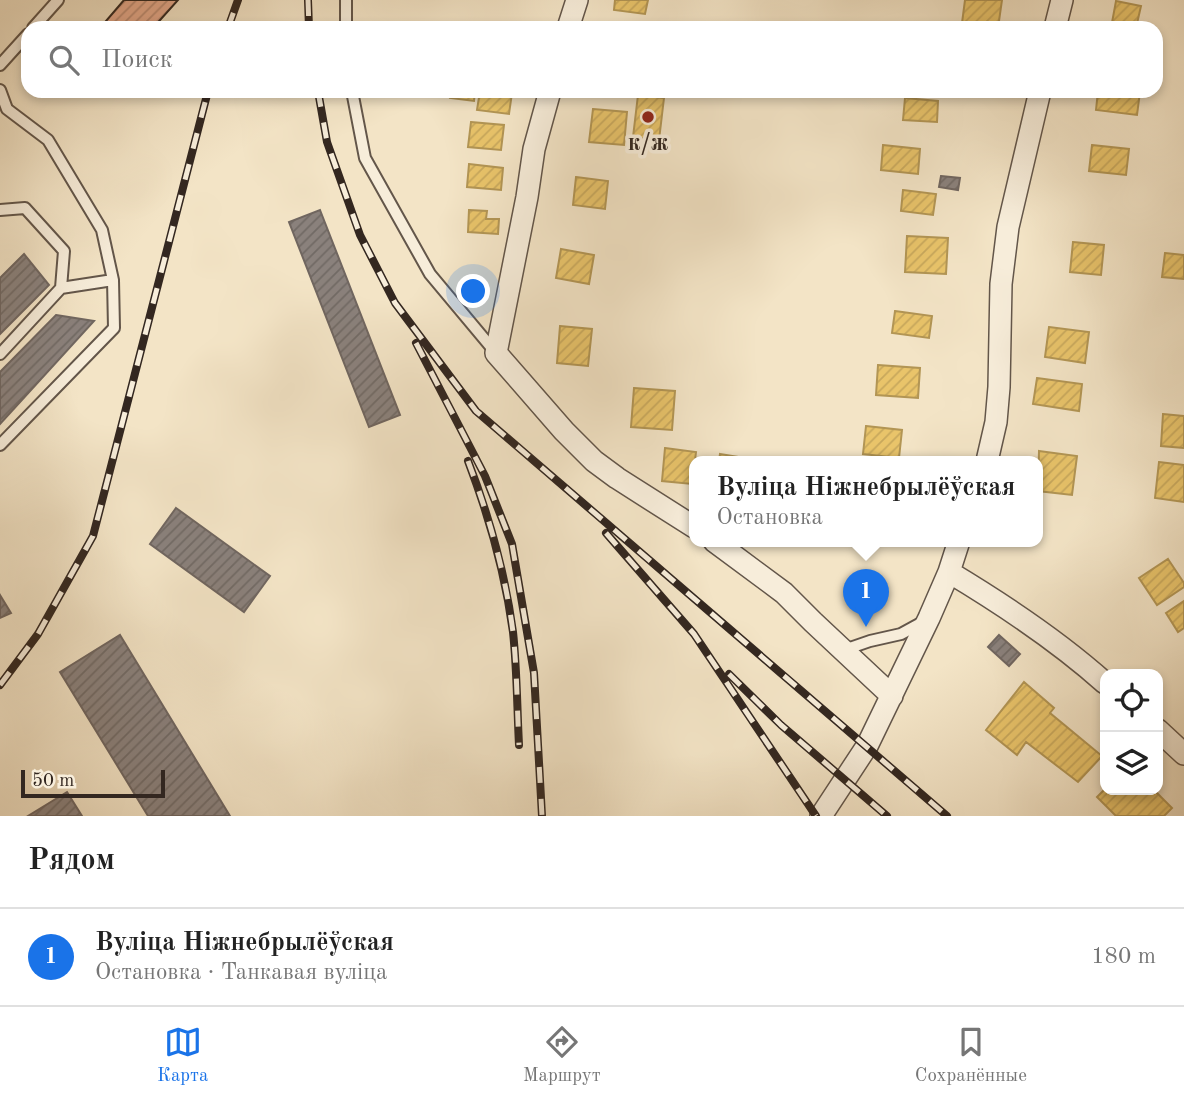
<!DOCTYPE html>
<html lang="ru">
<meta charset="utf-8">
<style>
body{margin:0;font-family:"Old Standard TT",serif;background:#f6f6f6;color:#222}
.controls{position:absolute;right:21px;bottom:21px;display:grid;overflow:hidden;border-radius:14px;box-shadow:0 4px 10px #0003}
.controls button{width:63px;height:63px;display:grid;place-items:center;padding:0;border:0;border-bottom:2px solid #e0e0e0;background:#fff;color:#222;font:35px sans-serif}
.scale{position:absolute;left:21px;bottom:18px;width:144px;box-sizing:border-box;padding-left:7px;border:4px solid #332720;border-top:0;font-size:19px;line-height:24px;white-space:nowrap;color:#332720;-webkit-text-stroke:5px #f7edda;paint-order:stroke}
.you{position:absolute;left:474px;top:292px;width:24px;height:24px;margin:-18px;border:5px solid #fff;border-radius:50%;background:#1a73e8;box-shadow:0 0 0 10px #1a73e833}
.badge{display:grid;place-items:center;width:46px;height:46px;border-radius:50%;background:#1a73e8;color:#fff;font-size:23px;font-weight:700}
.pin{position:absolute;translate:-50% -58px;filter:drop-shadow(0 2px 4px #0008)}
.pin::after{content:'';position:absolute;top:37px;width:24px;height:21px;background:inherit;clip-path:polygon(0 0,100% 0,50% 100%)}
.popup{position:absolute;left:689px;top:456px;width:354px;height:91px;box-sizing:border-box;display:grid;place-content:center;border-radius:14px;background:#fff;filter:drop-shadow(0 2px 5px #0005);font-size:23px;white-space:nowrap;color:#767676}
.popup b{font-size:26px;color:#222}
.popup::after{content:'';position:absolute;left:50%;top:100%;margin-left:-14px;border:14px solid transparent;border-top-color:#fff}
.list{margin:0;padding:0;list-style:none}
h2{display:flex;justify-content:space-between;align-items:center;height:91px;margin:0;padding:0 28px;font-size:30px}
h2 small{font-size:23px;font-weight:400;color:#767676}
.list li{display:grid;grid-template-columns:46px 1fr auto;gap:21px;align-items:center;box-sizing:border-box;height:98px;padding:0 28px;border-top:2px solid #e0e0e0}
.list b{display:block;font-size:26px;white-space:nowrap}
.list p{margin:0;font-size:23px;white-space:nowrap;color:#767676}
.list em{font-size:23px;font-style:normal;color:#767676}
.icon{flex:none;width:38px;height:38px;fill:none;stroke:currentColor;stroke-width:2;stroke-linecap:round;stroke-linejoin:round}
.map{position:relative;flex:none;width:1184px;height:816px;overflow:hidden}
.search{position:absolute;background:#fff;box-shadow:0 4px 10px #0003;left:21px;right:21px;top:21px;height:77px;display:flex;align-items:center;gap:18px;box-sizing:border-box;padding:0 24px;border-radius:21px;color:#767676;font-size:26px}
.sheet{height:189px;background:#fff}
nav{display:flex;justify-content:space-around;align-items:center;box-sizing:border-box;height:98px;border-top:2px solid #e0e0e0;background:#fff;font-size:19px;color:#767676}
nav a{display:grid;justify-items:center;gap:4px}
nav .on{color:#1a73e8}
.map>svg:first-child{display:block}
.homes{fill:url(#homes-hatch);stroke:#b29554;stroke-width:2}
.industry{fill:url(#industry-hatch);stroke:#706660;stroke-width:2}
.building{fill:url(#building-hatch);stroke:#332720;stroke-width:2}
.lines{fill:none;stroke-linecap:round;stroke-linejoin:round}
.service-casing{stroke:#63564a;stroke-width:14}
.minor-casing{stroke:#63564a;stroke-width:24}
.service{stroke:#f7edda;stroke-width:10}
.minor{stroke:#f7edda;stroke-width:21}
.rail-casing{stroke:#332720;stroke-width:8}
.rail{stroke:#f7edda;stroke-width:5;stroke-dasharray:16;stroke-linecap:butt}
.poi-dot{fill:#8f2418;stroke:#f7edda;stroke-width:2.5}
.labels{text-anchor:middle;stroke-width:7;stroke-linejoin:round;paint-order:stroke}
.poi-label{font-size:24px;font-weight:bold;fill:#332720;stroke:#f7edda}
</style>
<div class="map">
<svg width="1184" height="816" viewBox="0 0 1184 816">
<defs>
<pattern id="homes-hatch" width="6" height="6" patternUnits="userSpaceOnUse" patternTransform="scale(1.75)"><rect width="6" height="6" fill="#e9c46a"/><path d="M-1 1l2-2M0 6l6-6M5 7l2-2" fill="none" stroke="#c8a85c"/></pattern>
<pattern id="industry-hatch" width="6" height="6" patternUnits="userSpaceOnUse" patternTransform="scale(1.75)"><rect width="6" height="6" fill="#8a817c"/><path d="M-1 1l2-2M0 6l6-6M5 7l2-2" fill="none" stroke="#716a65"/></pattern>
<pattern id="building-hatch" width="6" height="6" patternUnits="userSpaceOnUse" patternTransform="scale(1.75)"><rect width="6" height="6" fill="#e5a98b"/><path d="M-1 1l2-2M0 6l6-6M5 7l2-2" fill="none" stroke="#ba8a71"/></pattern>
</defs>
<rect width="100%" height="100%" fill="#f3e4c6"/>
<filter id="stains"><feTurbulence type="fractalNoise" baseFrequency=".00286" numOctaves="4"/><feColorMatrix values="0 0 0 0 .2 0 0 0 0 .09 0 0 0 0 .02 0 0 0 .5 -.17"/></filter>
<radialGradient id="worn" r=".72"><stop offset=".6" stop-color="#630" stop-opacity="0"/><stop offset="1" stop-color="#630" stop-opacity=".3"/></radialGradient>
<path class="homes" d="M615,0H648L645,14L614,10Z
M965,0H1002L998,28L962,23Z
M1116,1L1141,6L1136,28H1111Z
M451,91H475L474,101L450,98Z
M480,91L512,93L509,114L477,110Z
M1098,91L1140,92L1137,115L1096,110Z
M638,95L664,98L659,140L633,137Z
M905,98L938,101L937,122L903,120Z
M593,109L627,112L624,145L589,142Z
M471,122L504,125L501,150L468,147Z
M883,145L920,149L918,174L881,170Z
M1092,145L1129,149L1126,175L1089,171Z
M469,164L503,168L501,190L467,187Z
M576,177L608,181L605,209L573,205Z
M903,190L936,194L933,215L901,211Z
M469,210L487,211L486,219H499L498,234L468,232Z
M907,236L948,238L946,274L905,272Z
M1073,242L1104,245L1101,275L1070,272Z
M561,249L594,255L589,284L556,278Z
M1165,253L1184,255V279L1162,277Z
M895,311L932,316L929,338L892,333Z
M560,326L592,329L588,366L557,363Z
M1049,327L1089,332L1085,363L1045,357Z
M878,365L920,368L918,398L876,395Z
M1037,378L1082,384L1079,411L1033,404Z
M634,388L675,391L672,430L631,427Z
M1163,414L1184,416V448L1161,446Z
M866,426L902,430L899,458L863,454Z
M665,448L696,452L692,484L662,481Z
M1039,451L1077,456L1072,495L1038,491Z
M720,454L763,461H719Z
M1159,462L1184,465V502L1155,498Z
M1168,559L1184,583V587L1157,605L1139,578Z
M1184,601V628L1178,632L1166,613Z
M1024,682L1054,708L1050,713L1102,756L1078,782L1026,742L1017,755L986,730Z
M1105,789L1154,790L1172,808L1164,816H1116L1097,797Z"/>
<path class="industry" d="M941,176L960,178L958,190L939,187Z
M320,210L400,415L369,427L289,222Z
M24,254L49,285L0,334V278Z
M56,315L94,321L0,424V372Z
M176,508L270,576L244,612L150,544Z
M0,595L11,613L0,618Z
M120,635L230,816H148L60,672Z
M999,635L1020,654L1009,666L988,647Z
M67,792L82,816H28Z"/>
<path class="building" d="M124,0H178L153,28H100Z"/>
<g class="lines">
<defs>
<path id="service" d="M33,28L58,0
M346,28V0
M0,65L28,34
M0,90L7,109L48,140L102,230L113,280L114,328L0,445
M352,91L365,158L430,274L496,353
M0,210L25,208L64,251L61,288
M0,354L61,288L113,280
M844,650L870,641L901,634L923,622"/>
<path id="minor" d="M568,28L577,0
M1055,28L1062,0
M550,91L534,149L527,197L496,353L564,431L594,461L617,478L694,527
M987,461L996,422L999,387L1001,284L1008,227L1040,91
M714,541L784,593L813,622L892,696
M949,572C1004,605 1057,640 1105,683
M1158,730L1184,754
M821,816L867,746L929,618L949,572L959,541"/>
</defs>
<use href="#service" class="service-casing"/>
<use href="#minor" class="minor-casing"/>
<use href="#service" class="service"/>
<use href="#minor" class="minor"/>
<defs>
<path id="rail" d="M308,0L309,28
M228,28L238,0
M318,91L327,142L360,235L395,303L476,411L947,816
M416,343L485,476L512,544L534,673L542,816
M468,461C489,516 505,572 513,632C517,669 517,707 519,745
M606,533L694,634L816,816
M729,674L781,725L887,816
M0,685L38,634L93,536L208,91"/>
</defs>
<use href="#rail" class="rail-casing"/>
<use href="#rail" class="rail"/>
</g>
<circle class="poi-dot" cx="648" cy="117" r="7"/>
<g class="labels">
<g class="poi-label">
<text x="648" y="150">к/ж</text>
</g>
</g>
<rect width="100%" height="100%" filter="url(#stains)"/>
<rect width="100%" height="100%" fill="url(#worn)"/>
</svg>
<div class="controls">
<button><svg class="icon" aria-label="locate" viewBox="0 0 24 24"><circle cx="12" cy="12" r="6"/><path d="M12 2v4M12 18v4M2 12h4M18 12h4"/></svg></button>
<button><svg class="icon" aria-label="layers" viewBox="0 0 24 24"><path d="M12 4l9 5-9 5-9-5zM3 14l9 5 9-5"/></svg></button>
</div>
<div class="scale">50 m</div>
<div class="you"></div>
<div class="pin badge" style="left:866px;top:627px">1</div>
<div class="popup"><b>Вуліца Ніжнебрылёўская</b>Остановка</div>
<div class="search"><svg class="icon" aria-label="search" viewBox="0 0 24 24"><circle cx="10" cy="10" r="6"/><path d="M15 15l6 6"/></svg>Поиск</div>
</div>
<section class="sheet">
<h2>Рядом<small></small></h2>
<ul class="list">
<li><span class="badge">1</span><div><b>Вуліца Ніжнебрылёўская</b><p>Остановка · Танкавая вуліца</p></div><em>180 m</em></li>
</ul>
</section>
<nav>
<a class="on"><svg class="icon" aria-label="map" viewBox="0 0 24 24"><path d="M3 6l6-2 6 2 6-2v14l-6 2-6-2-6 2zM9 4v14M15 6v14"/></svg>Карта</a>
<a><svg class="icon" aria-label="directions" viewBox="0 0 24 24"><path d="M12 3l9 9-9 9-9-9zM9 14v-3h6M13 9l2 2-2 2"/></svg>Маршрут</a>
<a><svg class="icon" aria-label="saved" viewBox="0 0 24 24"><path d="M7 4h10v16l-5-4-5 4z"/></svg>Сохранённые</a>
</nav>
